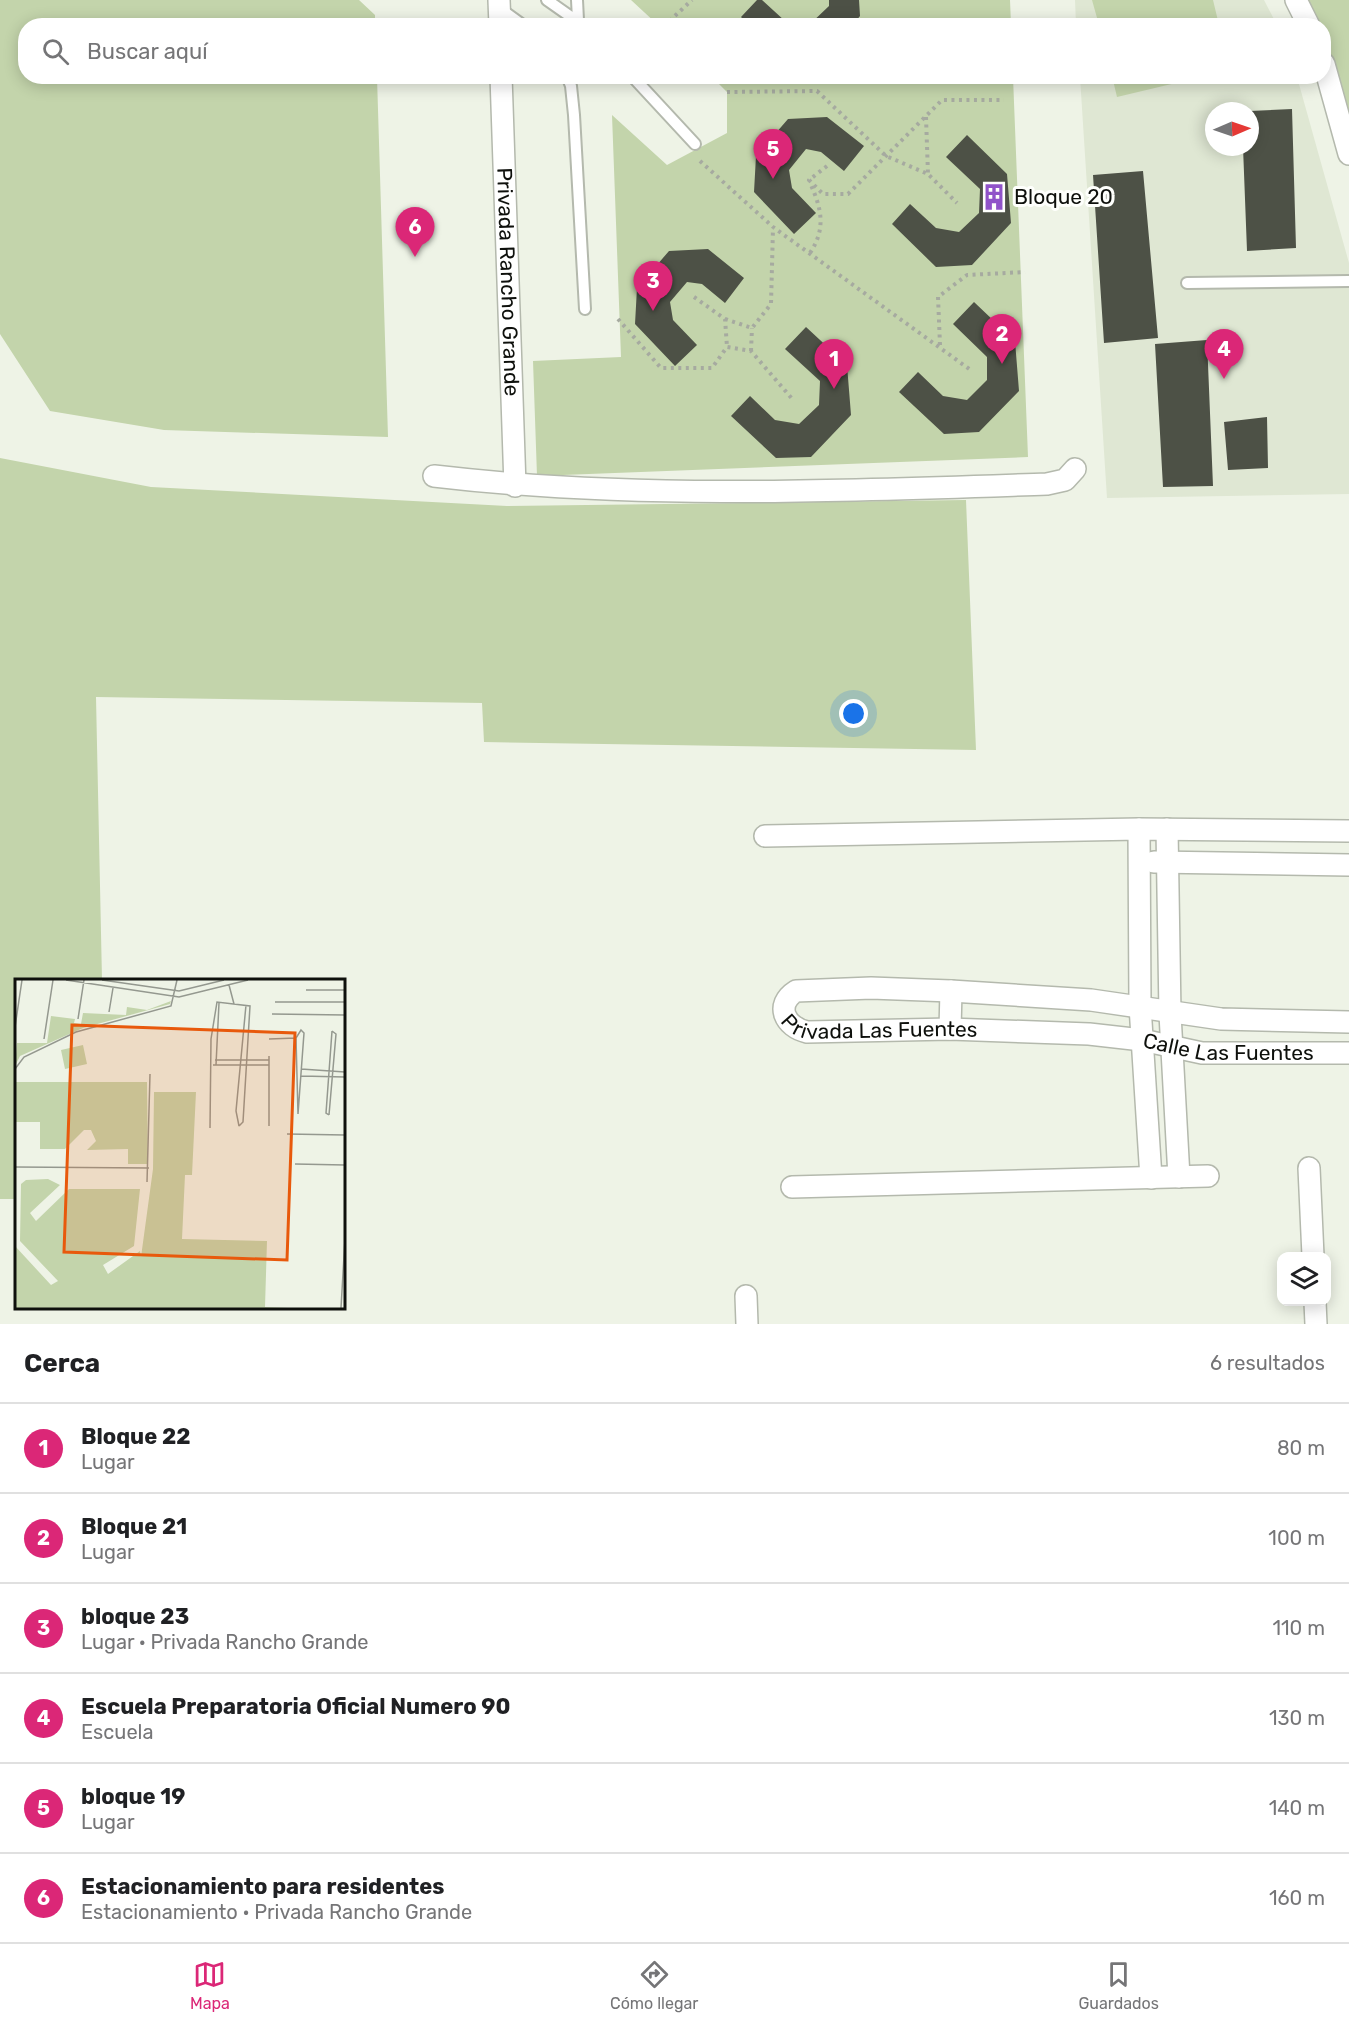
<!DOCTYPE html>
<html lang="es">
<meta charset="utf-8">
<style>
body{margin:0;font-family:Rubik,sans-serif;background:#f6f6f6;color:#202124}
.controls{position:absolute;right:18px;bottom:18px;display:grid;overflow:hidden;border-radius:12px;box-shadow:0 3px 15px #0003}
.controls button{width:54px;height:54px;display:grid;place-items:center;padding:0;border:0;border-bottom:2px solid #e0e0e0;background:#fff;color:#202124;font:30px sans-serif}
.compass{position:absolute;left:1205px;top:102px;width:54px;height:54px;border-radius:50%;background:#fff;box-shadow:0 3px 15px #0003;rotate:88deg}
.you{position:absolute;left:854px;top:714px;width:21px;height:21px;margin:-15px;border:4px solid #fff;border-radius:50%;background:#1a73e8;box-shadow:0 0 0 9px #1a73e833}
.badge{display:grid;place-items:center;width:39px;height:39px;border-radius:50%;background:#db2777;color:#fff;font-size:20px;font-weight:700}
.pin{position:absolute;translate:-50% -50px;filter:drop-shadow(0 2px 3px #0008)}
.pin::after{content:'';position:absolute;top:32px;width:21px;height:18px;background:inherit;clip-path:polygon(0 0,100% 0,50% 100%)}
.list{margin:0;padding:0;list-style:none}
h2{display:flex;justify-content:space-between;align-items:center;height:78px;margin:0;padding:0 24px;font-size:26px}
h2 small{font-size:20px;font-weight:400;color:#757577}
.list li{display:grid;grid-template-columns:39px 1fr auto;gap:18px;align-items:center;box-sizing:border-box;height:90px;padding:0 24px;border-top:2px solid #e0e0e0}
.list b{display:block;font-size:22px;white-space:nowrap}
.list p{margin:0;font-size:20px;white-space:nowrap;color:#757577}
.list em{font-size:20px;font-style:normal;color:#757577}
.icon{flex:none;width:33px;height:33px;fill:none;stroke:currentColor;stroke-width:2;stroke-linecap:round;stroke-linejoin:round}
.map{position:relative;flex:none;width:1349px;height:1324px;overflow:hidden}
.search{position:absolute;background:#fff;box-shadow:0 3px 15px #0003;left:18px;right:18px;top:18px;height:66px;display:flex;align-items:center;gap:15px;box-sizing:border-box;padding:0 21px;border-radius:24px;color:#757577;font-size:22px}
.sheet{height:618px;background:#fff}
nav{display:flex;justify-content:space-around;align-items:center;box-sizing:border-box;height:84px;border-top:2px solid #e0e0e0;background:#fff;font-size:16px;color:#757577}
nav a{display:grid;justify-items:center;gap:3px}
nav .on{color:#db2777}
.map>svg:first-child{display:block}
.built{fill:#dfe7d3;fill-rule:evenodd}
.green{fill:#c3d4ab}
.building{fill:#4d5146}
.lines{fill:none;stroke-linecap:round;stroke-linejoin:round}
.lane-casing{stroke:#b4b9ad;stroke-width:14}
.street-casing{stroke:#b4b9ad;stroke-width:24}
.path{stroke:#a6aaa0;stroke-width:4;stroke-dasharray:3 4.5;stroke-linecap:butt}
.lane{stroke:#fff;stroke-width:10}
.street{stroke:#fff;stroke-width:21}
.labels{text-anchor:middle;stroke-width:6;stroke-linejoin:round;paint-order:stroke}
.poi-label{font-size:21px;fill:#0e100c;stroke:#fefffc;text-anchor:start}
.street-label{font-size:21px;fill:#0e100c;stroke:#fefffc}
.inset-road{fill:none;stroke:#94988f;stroke-width:1.5}
.view{fill:#e8590c;fill-opacity:0.15;stroke:#e8590c;stroke-width:3}
.inset-edge{fill:none;stroke:#0e100c;stroke-width:3}
</style>
<div class="map">
<svg width="1349" height="1324" viewBox="0 0 1349 1324">
<rect width="100%" height="100%" fill="#eef3e6"/>
<path class="built" d="M1075,0H1264L1277,25H1076Z
M1080,77H1297L1349,263V494L1107,498ZM1214,111H1250V147H1214Z"/>
<path class="green" d="M0,0H359L375,15V26H26V76L377,77L388,437L164,430L50,411L0,334Z
M631,0H1010L1011,25H658Z
M1092,0H1213L1219,25H1099Z
M1303,0H1349V119L1334,64L1324,41V26L1316,25Z
M1112,76H1201V77L1117,97Z
M712,77H1013L1028,457L537,476L533,361L621,357L612,115L667,165L727,133V92Z
M0,458L151,487L507,506L966,500L976,750L484,742L482,703L96,697L102,980L16,981V1199H0Z"/>
<path class="building" d="M757,0H762L785,21L802,26H750L741,17Z
M829,0H859L860,16L852,26H808L829,6Z
M1292,109L1296,248L1247,251L1243,147H1250V111Z
M827,117L864,146L844,171L821,152L806,149L789,170L792,188L816,213L794,234L754,192L756,156L788,119Z
M967,135L1007,174L1011,223L972,265L936,267L892,224L910,204L936,228L959,232L979,213L980,189L946,157Z
M1143,171L1158,338L1104,343L1093,175Z
M708,249L744,278L725,303L702,284L687,282L670,302L673,320L697,345L675,366L635,324L637,288L669,251Z
M974,302L1015,341L1019,391L979,432L944,434L899,392L918,372L943,396L967,400L987,380V357L953,324Z
M806,327L847,365L851,415L811,457L776,458L731,416L750,396L775,420L799,424L819,405L820,381L785,349Z
M1207,340L1213,486L1163,487L1155,344Z
M1267,417L1268,468L1228,470L1224,422Z"/>
<g class="lines">
<defs>
<path id="lane" d="M547,0L584,26
M577,0L578,20
M499,8L524,26
M567,76L571,86L574,115L585,309
M632,76L695,144
M1187,283L1349,281"/>
<g id="street">
<path d="M499,0L500,26"/>
<path d="M1296,0L1309,26"/>
<path d="M1324,64L1349,154"/>
<path id="s1" d="M501,76L515,486"/>
<path d="M434,476C637,500 843,491 1047,484L1065,480L1075,469"/>
<path d="M1139,829L1140,1006L1151,1178"/>
<path d="M1167,829L1170,1014L1179,1177"/>
<path d="M765,836L1139,829L1349,831"/>
<path d="M1154,862L1349,865"/>
<path id="s2" d="M1349,1022L1221,1019L1091,1000L951,991L871,988L796,991C774,1005 785,1027 807,1032L950,1029L1089,1034L1142,1040L1202,1053H1349"/>
<path d="M950,1029L951,991"/>
<path d="M1309,1168L1313,1256"/>
<path d="M792,1187L1208,1176"/>
<path d="M746,1296L747,1324"/>
<path d="M1315,1302L1316,1324"/>
</g>
</defs>
<use href="#lane" class="lane-casing"/>
<use href="#street" class="street-casing"/>
<path class="path" d="M664,26L692,0
M609,76L615,82
M727,92L817,91L886,156L928,174L957,203
M926,117L928,174
M700,161L773,227L972,371
M827,166L809,180L823,194H848L942,100H1004
M810,253C826,229 822,209 810,183
M694,297L725,319L727,347
M618,319L661,368H712L727,347L751,351L794,401
M725,319L752,328L771,304L773,228
M940,345L938,297L967,275L1025,272
M751,351L752,328"/>
<use href="#lane" class="lane"/>
<use href="#street" class="street"/>
</g>
<defs>
<symbol id="building-bare" viewBox="-9 -9 18 18"><path d="M-4-6H4V6H1V3H-1V6H-4ZM-2.5-4.3h1.7v1.8h-1.7ZM.8-4.3h1.7v1.8H.8ZM-2.5-1h1.7V.8h-1.7ZM.8-1h1.7V.8H.8Z" fill="#9053c9" stroke="#fefffc" stroke-width="2.5" paint-order="stroke"/></symbol>
</defs>
<g fill-rule="evenodd">
<use href="#building-bare" x="975" y="178" width="38" height="38"/>
</g>
<g class="labels">
<g class="poi-label">
<text x="1014" y="204">Bloque 20</text>
</g>
<g class="street-label">
<text dy="7" stroke="none"><textPath href="#s1" startOffset="206">Privada Rancho Grande</textPath></text>
<text dy="7" stroke="none"><textPath href="#s2" startOffset="684">Privada Las Fuentes</textPath></text>
<text dy="7" stroke="none"><textPath href="#s2" startOffset="1035">Calle Las Fuentes</textPath></text>
</g>
</g>
<g transform="translate(15 979)">
<rect width="330" height="330" fill="#eef3e6"/>
<path d="M156,22L155,25L68,49L5,77L0,87L2,64H32L36,37L60,40L59,44L66,45L68,34L111,36L112,28L132,31ZM68,66L72,85L50,90L46,71ZM0,103H132L133,185H113V170L72,171L81,162L76,151H69L50,170H25V143H0ZM139,113H181L177,196H170L167,260L252,262L250,328L273,329H0V267L36,306L43,302L5,262L6,205L11,201L33,200L45,206L15,234L21,242L54,210H125L119,267L88,286L93,295L125,272L126,278L138,190Z" fill="#c3d4ab"/>
<path class="inset-road" d="M51,1L164,18L233,1M87,1L164,12L209,1M214,6L219,25M291,11H330M260,23H330M94,33L98,9M257,35L330,36M63,40L69,1M0,48L7,1M286,51L289,54L283,135L281,59ZM29,60L38,1M254,60L281,59M200,81H254M198,86H254M201,86L204,24M0,90L9,78L61,53L156,27L162,1M286,90L330,93M286,97L330,98M314,136L321,55L317,52M314,136L311,134L317,52M224,147L221,132L231,26M254,147V77M195,149L196,60L202,23L235,27L228,143L224,147M272,155L330,156M280,185L330,186M0,188L134,189M132,203L135,95M326,329L330,260"/>
<path class="view" d="M57,46L280,54L272,281L49,273Z"/>
<rect width="330" height="330" class="inset-edge"/>
</g>
</svg>
<div class="controls">
<button><svg class="icon" aria-label="layers" viewBox="0 0 24 24"><path d="M12 4l9 5-9 5-9-5zM3 14l9 5 9-5"/></svg></button>
</div>
<svg class="compass" viewBox="-18 -18 36 36"><path d="M0-13l5 13h-10z" fill="#e53935"/><path d="M0 13l5-13h-10z" fill="#757577"/></svg>
<div class="you"></div>
<div class="pin badge" style="left:834px;top:389px">1</div>
<div class="pin badge" style="left:1002px;top:364px">2</div>
<div class="pin badge" style="left:653px;top:311px">3</div>
<div class="pin badge" style="left:1224px;top:379px">4</div>
<div class="pin badge" style="left:773px;top:179px">5</div>
<div class="pin badge" style="left:415px;top:257px">6</div>
<div class="search"><svg class="icon" aria-label="search" viewBox="0 0 24 24"><circle cx="10" cy="10" r="6"/><path d="M15 15l6 6"/></svg>Buscar aquí</div>
</div>
<section class="sheet">
<h2>Cerca<small>6 resultados</small></h2>
<ul class="list">
<li><span class="badge">1</span><div><b>Bloque 22</b><p>Lugar</p></div><em>80 m</em></li>
<li><span class="badge">2</span><div><b>Bloque 21</b><p>Lugar</p></div><em>100 m</em></li>
<li><span class="badge">3</span><div><b>bloque 23</b><p>Lugar · Privada Rancho Grande</p></div><em>110 m</em></li>
<li><span class="badge">4</span><div><b>Escuela Preparatoria Oficial Numero 90</b><p>Escuela</p></div><em>130 m</em></li>
<li><span class="badge">5</span><div><b>bloque 19</b><p>Lugar</p></div><em>140 m</em></li>
<li><span class="badge">6</span><div><b>Estacionamiento para residentes</b><p>Estacionamiento · Privada Rancho Grande</p></div><em>160 m</em></li>
</ul>
</section>
<nav>
<a class="on"><svg class="icon" aria-label="map" viewBox="0 0 24 24"><path d="M3 6l6-2 6 2 6-2v14l-6 2-6-2-6 2zM9 4v14M15 6v14"/></svg>Mapa</a>
<a><svg class="icon" aria-label="directions" viewBox="0 0 24 24"><path d="M12 3l9 9-9 9-9-9zM9 14v-3h6M13 9l2 2-2 2"/></svg>Cómo llegar</a>
<a><svg class="icon" aria-label="saved" viewBox="0 0 24 24"><path d="M7 4h10v16l-5-4-5 4z"/></svg>Guardados</a>
</nav>
